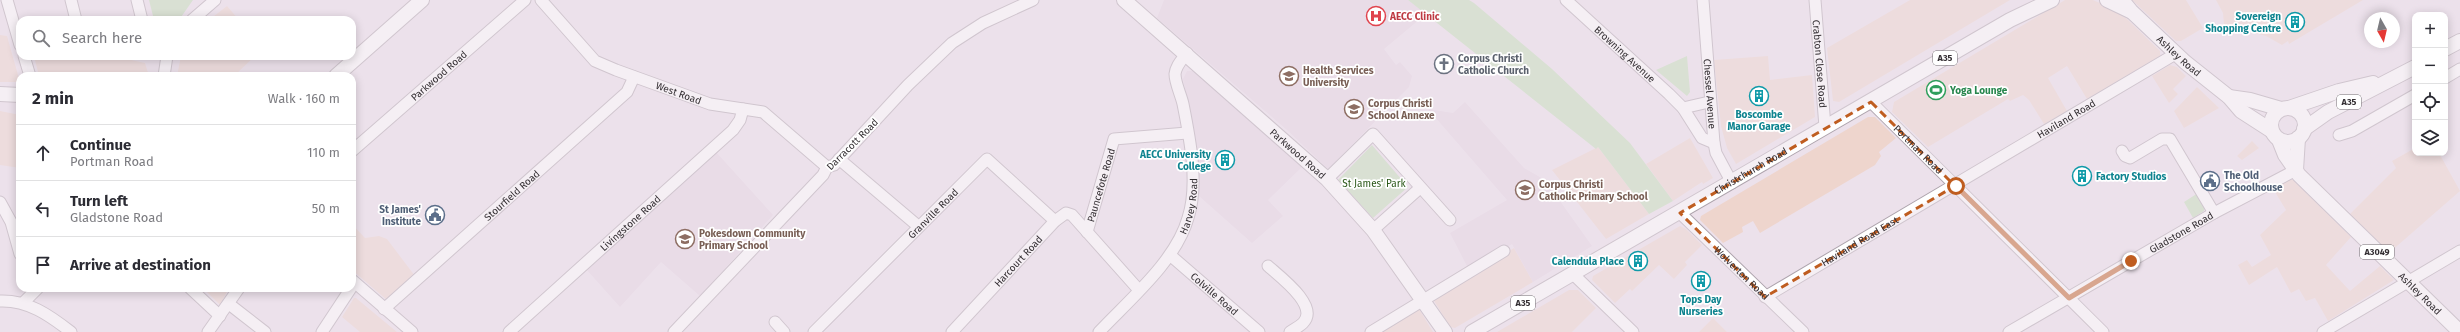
<!DOCTYPE html>
<meta charset="utf-8">
<style>
body{margin:0;font-family:"Fira Sans",sans-serif;background:#f2f2f3;color:#2b2b33}
.controls{position:absolute;right:12px;top:12px;display:grid;overflow:hidden;border-radius:8px;box-shadow:0 2px 10px #0003}
.controls button{width:36px;height:36px;display:grid;place-items:center;padding:0;border:0;border-bottom:1px solid #e1e1e2;background:#fff;color:#2b2b33;font:20px sans-serif}
.compass{position:absolute;left:2364px;top:12px;width:36px;height:36px;border-radius:50%;background:#fff;box-shadow:0 2px 10px #0003;rotate:172deg}
.stop{position:absolute;width:12px;height:12px;margin:-9px;border:3px solid #bf5d20;border-radius:50%;background:#fff}
.stop.end{background:#bf5d20;border-color:#fff;box-shadow:0 1px 4px #0008}
.list{margin:0;padding:0;list-style:none}
h2{display:flex;justify-content:space-between;align-items:center;height:52px;margin:0;padding:0 16px;font-size:17px}
h2 small{font-size:13px;font-weight:400;color:#7c7c81}
.list li{display:grid;grid-template-columns:26px 1fr auto;gap:12px;align-items:center;box-sizing:border-box;height:56px;padding:0 16px;border-top:1px solid #e1e1e2}
.list b{display:block;font-size:15px;white-space:nowrap}
.list p{margin:0;font-size:13px;white-space:nowrap;color:#7c7c81}
.list em{font-size:13px;font-style:normal;color:#7c7c81}
.icon{flex:none;width:22px;height:22px;fill:none;stroke:currentColor;stroke-width:2;stroke-linecap:round;stroke-linejoin:round}
.map{position:relative;flex:none;width:2460px;height:332px;overflow:hidden}
.search{position:absolute;background:#fff;box-shadow:0 2px 10px #0003;left:16px;top:16px;width:340px;height:44px;display:flex;align-items:center;gap:10px;box-sizing:border-box;padding:0 14px;border-radius:12px;color:#7c7c81;font-size:15px}
.panel{position:absolute;background:#fff;box-shadow:0 2px 10px #0003;left:16px;top:72px;width:340px;height:220px;border-radius:12px}
.map>svg:first-child{display:block}
.commercial{fill:#eed5cd}
.built{fill:#e4d4e3}
.green{fill:#c0deb7}
.lines{fill:none;stroke-linecap:round;stroke-linejoin:round}
.minor-casing{stroke:#aea4ad;stroke-width:13}
.major-casing{stroke:#aea4ad;stroke-width:16}
.minor{stroke:#fff;stroke-width:11}
.major{stroke:#fff;stroke-width:14}
.route{stroke:#bf5d20;stroke-width:5}
.marked{fill:none;stroke:#bf5d20;stroke-width:3;stroke-dasharray:8 5;stroke-linejoin:round}
.labels{text-anchor:middle;stroke-width:3.5;stroke-linejoin:round;paint-order:stroke}
.shield{fill:#fff;stroke:#716d70;stroke-width:1}
.shield-label{font-size:9px;font-weight:bold;fill:#342f33}
.health-label{font-size:10px;font-weight:bold;fill:#be3a42;stroke:#fff;text-anchor:start}
.culture-label{font-size:10px;font-weight:bold;fill:#0d838f;stroke:#fff;text-anchor:end}
.street-label{font-size:10px;fill:#342f33;stroke:#fff}
.worship-label{font-size:10px;font-weight:bold;fill:#5b616d;stroke:#fff;text-anchor:start}
.education-label{font-size:10px;font-weight:bold;fill:#785e54;stroke:#fff;text-anchor:start}
.leisure-label{font-size:10px;font-weight:bold;fill:#27864d;stroke:#fff;text-anchor:start}
.service-label{font-size:10px;font-weight:bold;fill:#4e5e75;stroke:#fff;text-anchor:start}
.park-label{font-size:10px;fill:#2a5718;stroke:#fff}
</style>
<div class="map">
<svg width="2460" height="332" viewBox="0 0 2460 332">
<rect width="100%" height="100%" fill="#ece1eb"/>
<path class="commercial" d="M1910,0H2010L1839,102L1833,101L1827,48Z
M2065,0H2093L2111,8L2127,19L2160,51V56L2087,99L2067,66L2048,78L2067,111L2044,124L2029,100L2023,95L2010,101L2008,99L1928,147L1892,112L1894,102Z
M2132,0H2186L2203,28L2181,41H2176Z
M2216,0H2363L2289,44L2288,41L2282,45L2266,36L2224,25L2223,13Z
M227,6L239,20H209Z
M0,35L7,36L20,82H0Z
M34,56H113L145,63L149,76H39Z
M181,56H255L234,76H177Z
M1768,56L1770,80L1812,75L1815,117L1736,164L1727,148L1721,126L1714,60Z
M2170,65L2177,67L2186,76L2173,89L2178,94L2169,103L2152,76Z
M2197,87L2219,108L2184,128L2174,111Z
M0,111L20,115V168L0,165Z
M1868,117H1875L1896,138L1879,152L1881,156L1875,165L1760,233L1753,221L1742,227L1743,232L1723,243L1700,220L1701,216Z
M1690,138L1713,178L1703,184L1702,182L1673,201L1646,164Z
M2252,141L2259,148L2242,160L2237,156Z
M1598,147L1649,214L1606,239L1552,170Z
M2415,148V153H2439L2460,191L2389,253L2350,214L2396,168L2392,161Z
M2285,180H2293L2351,237L2326,265L2350,291L2380,266L2394,280L2328,321L2315,298L2306,301L2299,289L2291,293L2277,267L2249,285L2238,265L2247,260L2252,267L2271,255L2260,235L2286,210L2272,187Z
M352,224L365,238L379,236L387,239L415,276L388,301L352,270Z
M1680,226L1686,229L1702,245L1685,262L1687,265L1674,279L1659,265L1632,291L1630,289L1615,303L1592,280L1593,276Z
M1514,248L1533,282L1455,328L1450,327L1433,299Z
M203,288H229L220,305Z
M1569,290H1578L1596,308L1572,332H1497Z
M354,298H356L397,332H360L342,317Z
M1419,309L1433,332H1379Z
M1713,318L1727,332H1699Z"/>
<path class="built" d="M1164,0H1408L1426,14L1384,49L1396,65L1400,62L1412,76L1409,87L1328,169L1287,130L1157,18Z
M1187,71H1193L1302,167L1268,200L1283,216L1252,243L1199,196L1195,135L1183,79Z
M1465,102L1524,168L1545,180L1592,246L1533,282L1512,244L1469,270L1450,233L1507,200L1428,109L1453,113Z
M716,152L773,215L700,296L661,262L620,307L586,269Z"/>
<path class="green" d="M149,0H193L179,20H154Z
M1408,0H1469L1474,3L1552,69L1630,143L1673,201L1649,214L1598,147L1596,149Z
M1687,56L1690,92L1687,96L1656,70Z
M1372,145L1408,187L1373,218L1338,180Z
M2198,193L2205,205L2204,211L2193,218L2184,202Z"/>
<g class="lines">
<defs>
<g id="minor">
<path d="M7,0L20,45"/>
<path d="M71,0L76,20"/>
<path d="M137,0L142,20"/>
<path id="s1" d="M541,0L595,61L616,70L710,104L763,112L827,167"/>
<path id="s2" d="M1566,0L1669,94L1683,108L1702,138L1714,143"/>
<path id="s3" d="M1703,0L1714,143L1716,153L1732,183"/>
<path id="s4" d="M1815,0L1825,127"/>
<path d="M192,20L215,0"/>
<path d="M24,56L30,76"/>
<path d="M164,76L167,56"/>
<path d="M2445,78L2460,69"/>
<path id="s5" d="M1871,102L2103,332"/>
<path d="M1683,108L1709,102"/>
<path d="M2339,135L2352,131L2415,95"/>
<path id="s6" d="M352,151L525,0"/>
<path d="M2122,151L2125,156L2130,158L2162,139H2170L2214,213"/>
<path d="M839,159L918,226"/>
<path d="M1327,179L1373,134L1450,220"/>
<path d="M0,202L11,222L20,254"/>
<path id="s7" d="M1680,213L1803,332"/>
<path d="M1373,230L1420,188"/>
<path id="s8" d="M1087,232L1114,139L1187,133"/>
<path id="s9" d="M1170,255L1259,332"/>
<path d="M1268,266C1279,276 1320,306 1303,323C1299,327 1294,329 1290,332"/>
<path d="M1574,275L1633,332"/>
<path d="M352,280L412,332"/>
<path d="M190,288L220,316"/>
<path id="s10" d="M1765,297L2177,53"/>
<path d="M0,301C28,300 49,315 71,332"/>
<path d="M23,303L38,288"/>
<path d="M229,304L265,332"/>
<path id="s11" d="M384,309L627,92L634,77"/>
<path d="M775,322L784,332"/>
<path d="M208,332L239,288"/>
<path d="M322,332L351,288"/>
<path id="s12" d="M509,332L733,130L740,120L743,109"/>
<path d="M674,332L823,175L827,167L834,165L908,85L952,43L983,23L1033,0"/>
<path id="s13" d="M814,332L987,159L1055,221"/>
<path id="s14" d="M952,332L1055,221L1066,213L1072,215L1138,289"/>
<path id="s15" d="M1099,332C1129,300 1176,261 1188,218C1199,184 1190,139 1183,104C1181,95 1175,83 1175,74C1176,65 1182,60 1187,53"/>
<path d="M1371,332L1504,251"/>
<path id="s16" d="M2009,332L2214,213L2296,170"/>
<path d="M2323,332L2460,251"/>
</g>
<g id="major">
<path id="s17" d="M1124,0L1327,179L1373,230L1445,332"/>
<path d="M2107,0L2130,11"/>
<path id="s18" d="M2122,0L2131,11L2185,62L2229,97L2241,111L2272,131"/>
<path d="M2445,49L2460,41"/>
<path d="M336,76L422,0"/>
<path d="M0,94L20,95"/>
<path d="M2229,97L2250,100L2281,109"/>
<path d="M2289,108L2339,91L2373,83"/>
<circle cx="2288" cy="125" r="17"/>
<path d="M2304,129L2328,112L2415,67"/>
<path id="s19" d="M2279,140L2285,155L2299,175L2460,332"/>
<path d="M2296,170L2298,138"/>
<path id="s20" d="M1472,332L2010,20L2052,0"/>
</g>
</defs>
<use href="#minor" class="minor-casing"/>
<use href="#major" class="major-casing"/>
<use href="#minor" class="minor"/>
<use href="#major" class="major"/>
</g>
<g class="lines">
<path class="route" d="M1956,186L2069,298L2131,261"/>
</g>
<path d="M0 0H2460V332H0ZM1871,102L1955,186L1765,297L1680,213Z" fill="#ece1eb" fill-opacity=".55" fill-rule="evenodd"/>
<path class="marked" d="M1871,102L1955,186L1765,297L1680,213Z"/>
<defs>
<symbol id="hospital-ring" viewBox="-11 -11 22 22"><circle r="9.5" fill="#fff" stroke="#e0444e" stroke-width="1.5"/><path d="M-5-5h3v3.5h4V-5h3V5h-3V1.5h-4V5h-3Z" fill="#e0444e"/></symbol>
<symbol id="building-ring" viewBox="-11 -11 22 22"><circle r="9.5" fill="#fff" stroke="#0f9aa8" stroke-width="1.5"/><path d="M-4-6H4V6H1V3H-1V6H-4ZM-2.5-4.3h1.7v1.8h-1.7ZM.8-4.3h1.7v1.8H.8ZM-2.5-1h1.7V.8h-1.7ZM.8-1h1.7V.8H.8Z" fill="#0f9aa8"/></symbol>
<symbol id="church-ring" viewBox="-11 -11 22 22"><circle r="9.5" fill="#fff" stroke="#6b7280" stroke-width="1.5"/><path d="M-1.2-6h2.4v3.5h3.3v2.4h-3.3V6h-2.4V-.1h-3.3v-2.4h3.3Z" fill="#6b7280"/></symbol>
<symbol id="university-ring" viewBox="-11 -11 22 22"><circle r="9.5" fill="#fff" stroke="#8d6e63" stroke-width="1.5"/><path d="M0-5L7-2L0 1L-7-2ZM-4 1L0 2.5L4 1V4Q0 6-4 4Z" fill="#8d6e63"/></symbol>
<symbol id="stadium-ring" viewBox="-11 -11 22 22"><circle r="9.5" fill="#fff" stroke="#2e9e5b" stroke-width="1.5"/><path d="M0-5a6.5 5 0 1 0 0 10a6.5 5 0 1 0 0-10ZM-3.5-1.8h7v3.6h-7Z" fill="#2e9e5b"/></symbol>
<symbol id="school-ring" viewBox="-11 -11 22 22"><circle r="9.5" fill="#fff" stroke="#8d6e63" stroke-width="1.5"/><path d="M0-5L7-2L0 1L-7-2ZM-4 1L0 2.5L4 1V4Q0 6-4 4Z" fill="#8d6e63"/></symbol>
<symbol id="civic-ring" viewBox="-11 -11 22 22"><circle r="9.5" fill="#fff" stroke="#5c6f8a" stroke-width="1.5"/><path d="M-.6-6.5H3V-4.5H.6V-3L4-1V1h2V6H-6V1h2V-1L-.6-3ZM-1.2 2.5V6h2.4V2.5Z" fill="#5c6f8a"/></symbol>
</defs>
<g fill-rule="evenodd">
<use href="#hospital-ring" x="1365" y="5" width="22" height="22"/>
<use href="#building-ring" x="2284" y="11" width="22" height="22"/>
<use href="#church-ring" x="1433" y="53" width="22" height="22"/>
<use href="#university-ring" x="1278" y="65" width="22" height="22"/>
<use href="#stadium-ring" x="1925" y="79" width="22" height="22"/>
<use href="#building-ring" x="1748" y="85" width="22" height="22"/>
<use href="#school-ring" x="1343" y="98" width="22" height="22"/>
<use href="#building-ring" x="1214" y="149" width="22" height="22"/>
<use href="#building-ring" x="2071" y="165" width="22" height="22"/>
<use href="#civic-ring" x="2199" y="170" width="22" height="22"/>
<use href="#school-ring" x="1514" y="179" width="22" height="22"/>
<use href="#civic-ring" x="424" y="204" width="22" height="22"/>
<use href="#school-ring" x="674" y="228" width="22" height="22"/>
<use href="#building-ring" x="1627" y="250" width="22" height="22"/>
<use href="#building-ring" x="1690" y="270" width="22" height="22"/>
</g>
<g class="labels">
<g class="shield">
<rect x="1933" y="51" width="24" height="14" rx="3"/>
<rect x="2337" y="95" width="24" height="14" rx="3"/>
<rect x="2360" y="245" width="34" height="14" rx="3"/>
<rect x="1511" y="296" width="24" height="14" rx="3"/>
</g>
<g class="shield-label">
<text x="1945" y="61">A35</text>
<text x="2349" y="105">A35</text>
<text x="2377" y="255">A3049</text>
<text x="1523" y="306">A35</text>
</g>
<g class="health-label">
<text x="1390" y="20">AECC Clinic</text>
</g>
<g class="culture-label">
<text x="2281" y="20">Sovereign<tspan x="2281" dy="12">Shopping Centre</tspan></text>
<text x="1759" y="118" text-anchor="middle">Boscombe<tspan x="1759" dy="12">Manor Garage</tspan></text>
<text x="1211" y="158">AECC University<tspan x="1211" dy="12">College</tspan></text>
<text x="2096" y="180" text-anchor="start">Factory Studios</text>
<text x="1624" y="265">Calendula Place</text>
<text x="1701" y="303" text-anchor="middle">Tops Day<tspan x="1701" dy="12">Nurseries</tspan></text>
</g>
<g class="street-label">
<text dy="4" stroke="none"><textPath href="#s2" startOffset="80">Browning Avenue</textPath></text>
<text dy="4" stroke="none"><textPath href="#s18" startOffset="80">Ashley Road</textPath></text>
<text dy="4" stroke="none"><textPath href="#s4" startOffset="64">Crabton Close Road</textPath></text>
<text dy="4" stroke="none"><textPath href="#s6" startOffset="115">Parkwood Road</textPath></text>
<text dy="4" stroke="none"><textPath href="#s1" startOffset="171">West Road</textPath></text>
<text dy="4" stroke="none"><textPath href="#s3" startOffset="94">Chessel Avenue</textPath></text>
<text dy="4" stroke="none"><textPath href="#s10" startOffset="350">Haviland Road</textPath></text>
<text transform="translate(852 144) rotate(-45)" y="4">Darracott Road</text>
<text dy="4" stroke="none"><textPath href="#s5" startOffset="67">Portman Road</textPath></text>
<text dy="4" stroke="none"><textPath href="#s17" startOffset="232">Parkwood Road</textPath></text>
<text dy="4" stroke="none"><textPath href="#s20" startOffset="322">Christchurch Road</textPath></text>
<text dy="4" stroke="none"><textPath href="#s8" startOffset="49">Pauncefote Road</textPath></text>
<text dy="4" stroke="none"><textPath href="#s11" startOffset="171">Stourfield Road</textPath></text>
<text dy="4" stroke="none"><textPath href="#s15" startOffset="158">Harvey Road</textPath></text>
<text dy="4" stroke="none"><textPath href="#s13" startOffset="168">Granville Road</textPath></text>
<text dy="4" stroke="none"><textPath href="#s12" startOffset="163">Livingstone Road</textPath></text>
<text dy="4" stroke="none"><textPath href="#s16" startOffset="199">Gladstone Road</textPath></text>
<text dy="4" stroke="none"><textPath href="#s10" startOffset="110">Haviland Road East</textPath></text>
<text dy="4" stroke="none"><textPath href="#s14" startOffset="97">Harcourt Road</textPath></text>
<text dy="4" stroke="none"><textPath href="#s7" startOffset="86">Wolverton Road</textPath></text>
<text dy="4" stroke="none"><textPath href="#s9" startOffset="59">Colville Road</textPath></text>
<text dy="4" stroke="none"><textPath href="#s19" startOffset="210">Ashley Road</textPath></text>
</g>
<g class="worship-label">
<text x="1458" y="62">Corpus Christi<tspan x="1458" dy="12">Catholic Church</tspan></text>
</g>
<g class="education-label">
<text x="1303" y="74">Health Services<tspan x="1303" dy="12">University</tspan></text>
<text x="1368" y="107">Corpus Christi<tspan x="1368" dy="12">School Annexe</tspan></text>
<text x="1539" y="188">Corpus Christi<tspan x="1539" dy="12">Catholic Primary School</tspan></text>
<text x="699" y="237">Pokesdown Community<tspan x="699" dy="12">Primary School</tspan></text>
</g>
<g class="leisure-label">
<text x="1950" y="94">Yoga Lounge</text>
</g>
<g class="service-label">
<text x="2224" y="179">The Old<tspan x="2224" dy="12">Schoolhouse</tspan></text>
<text x="421" y="213" text-anchor="end">St James'<tspan x="421" dy="12">Institute</tspan></text>
</g>
<g class="park-label">
<text x="1374" y="187">St James' Park</text>
</g>
</g>
</svg>
<div class="controls">
<button>+</button>
<button>−</button>
<button><svg class="icon" aria-label="locate" viewBox="0 0 24 24"><circle cx="12" cy="12" r="6"/><path d="M12 2v4M12 18v4M2 12h4M18 12h4"/></svg></button>
<button><svg class="icon" aria-label="layers" viewBox="0 0 24 24"><path d="M12 4l9 5-9 5-9-5zM3 14l9 5 9-5"/></svg></button>
</div>
<svg class="compass" viewBox="-18 -18 36 36"><path d="M0-13l5 13h-10z" fill="#e53935"/><path d="M0 13l5-13h-10z" fill="#7c7c81"/></svg>
<div class="stop" style="left:1956px;top:186px"></div>
<div class="stop end" style="left:2131px;top:261px"></div>
<div class="search"><svg class="icon" aria-label="search" viewBox="0 0 24 24"><circle cx="10" cy="10" r="6"/><path d="M15 15l6 6"/></svg>Search here</div>
<section class="panel">
<h2>2 min<small>Walk · 160 m</small></h2>
<ul class="list">
<li><svg class="icon" aria-label="ahead" viewBox="0 0 24 24"><path d="M12 20V5M6 11l6-6 6 6"/></svg><div><b>Continue</b><p>Portman Road</p></div><em>110 m</em></li>
<li><svg class="icon" aria-label="left" viewBox="0 0 24 24"><path d="M17 20v-9H6M10 6l-5 5 5 5"/></svg><div><b>Turn left</b><p>Gladstone Road</p></div><em>50 m</em></li>
<li><svg class="icon" aria-label="arrive" viewBox="0 0 24 24"><path d="M6 21V4h12l-3 4 3 4H6"/></svg><div><b>Arrive at destination</b></div></li>
</ul>
</section>
</div>
